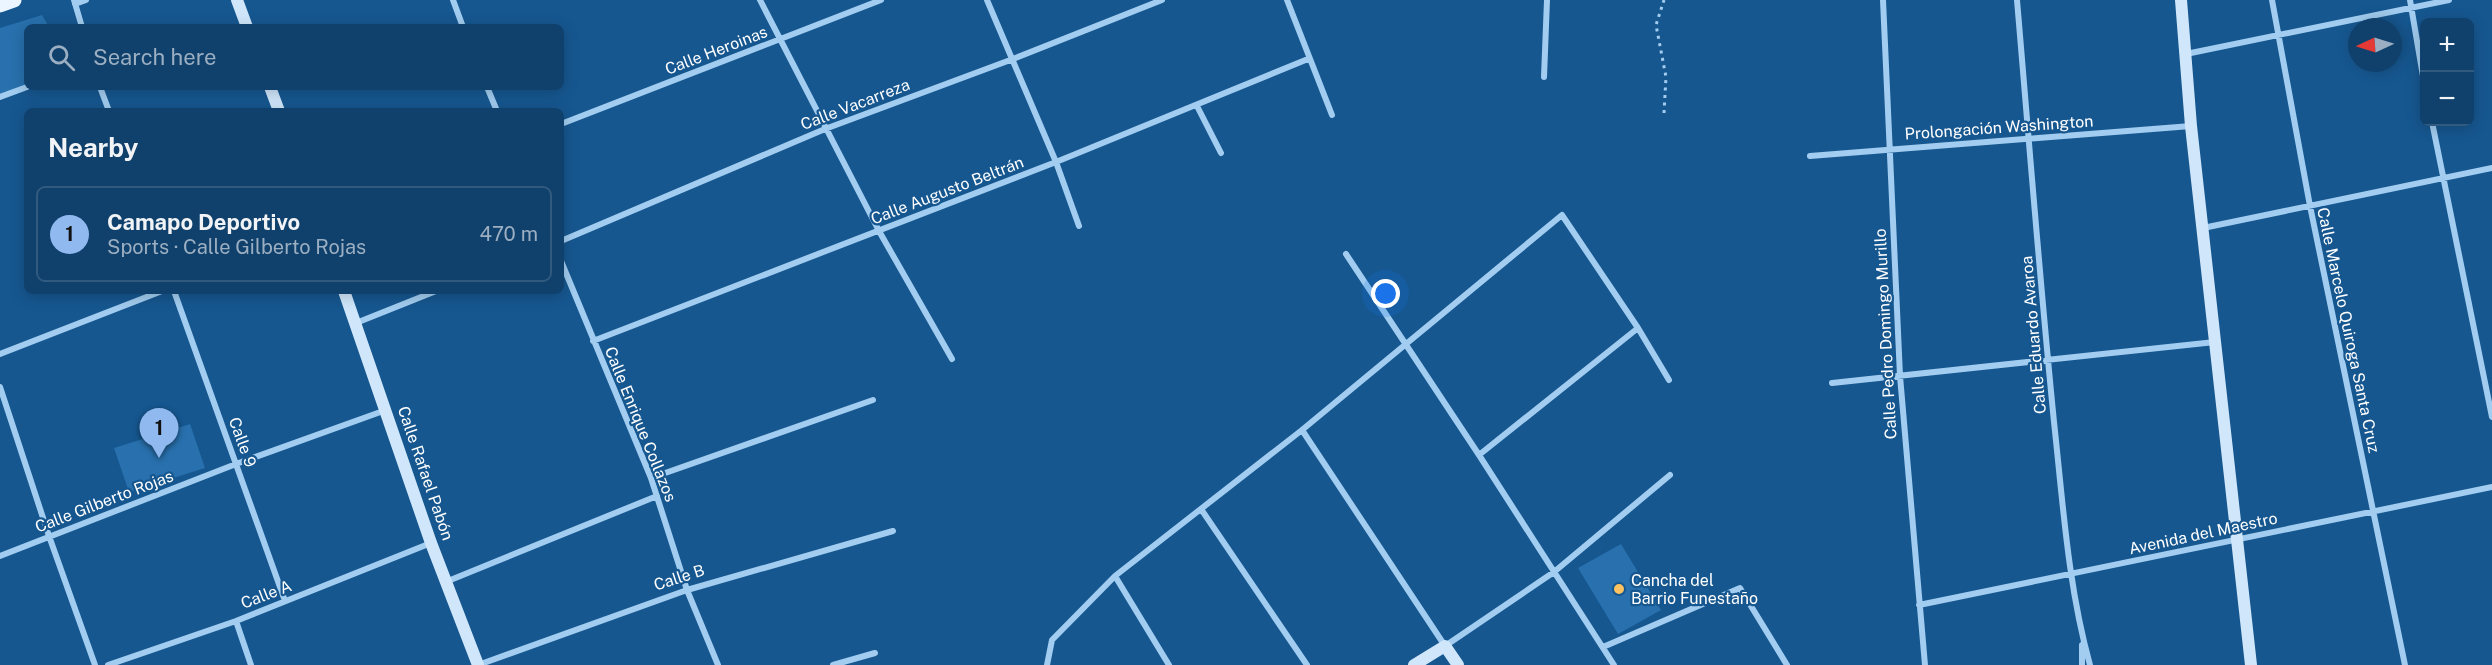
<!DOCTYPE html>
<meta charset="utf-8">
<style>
body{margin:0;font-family:"Public Sans",sans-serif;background:#194872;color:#f1f3f6}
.controls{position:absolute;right:18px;top:18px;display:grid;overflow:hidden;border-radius:9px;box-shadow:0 3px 15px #0003}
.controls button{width:54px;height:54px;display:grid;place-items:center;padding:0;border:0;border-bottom:2px solid #305a7f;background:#10416c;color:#f1f3f6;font:30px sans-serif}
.compass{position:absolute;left:2348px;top:18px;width:54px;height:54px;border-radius:50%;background:#10416c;box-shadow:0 3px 15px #0003;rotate:266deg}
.you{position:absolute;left:1386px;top:294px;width:21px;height:21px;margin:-15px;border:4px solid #fff;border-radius:50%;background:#1a73e8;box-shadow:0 0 0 9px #1a73e833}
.badge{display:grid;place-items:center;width:39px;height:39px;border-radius:50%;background:#90b9f0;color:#111;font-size:20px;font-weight:700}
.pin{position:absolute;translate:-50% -50px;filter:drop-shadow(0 2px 3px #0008)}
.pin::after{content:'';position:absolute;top:32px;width:21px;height:18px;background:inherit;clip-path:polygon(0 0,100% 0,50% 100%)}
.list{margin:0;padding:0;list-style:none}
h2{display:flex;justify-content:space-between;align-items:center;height:78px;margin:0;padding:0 24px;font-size:26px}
h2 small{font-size:20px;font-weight:400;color:#9cafc2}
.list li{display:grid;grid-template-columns:39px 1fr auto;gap:18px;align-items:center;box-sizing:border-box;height:96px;margin:0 12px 12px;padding:0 12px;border:2px solid #305a7f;border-radius:9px}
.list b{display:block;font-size:22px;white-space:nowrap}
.list p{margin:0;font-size:20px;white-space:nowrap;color:#9cafc2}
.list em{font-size:20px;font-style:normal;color:#9cafc2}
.icon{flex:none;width:33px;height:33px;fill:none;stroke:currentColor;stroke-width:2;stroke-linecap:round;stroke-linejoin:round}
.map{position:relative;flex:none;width:2492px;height:665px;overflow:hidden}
.search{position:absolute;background:#10416c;box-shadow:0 3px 15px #0003;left:24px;top:24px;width:540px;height:66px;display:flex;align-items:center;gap:15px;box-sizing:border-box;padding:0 21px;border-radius:9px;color:#9cafc2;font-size:22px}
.panel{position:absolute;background:#10416c;box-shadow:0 3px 15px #0003;left:24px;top:108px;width:540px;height:186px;border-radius:9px}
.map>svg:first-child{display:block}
.green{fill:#2871ae}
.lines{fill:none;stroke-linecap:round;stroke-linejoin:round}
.path{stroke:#a2cdf0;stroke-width:3;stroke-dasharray:3 4.5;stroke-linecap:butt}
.street{stroke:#a2cdf0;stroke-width:6}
.secondary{stroke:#d0e7fb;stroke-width:12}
.primary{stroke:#ebf5ff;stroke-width:15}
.poi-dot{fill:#ffc261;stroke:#165790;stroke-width:2}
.labels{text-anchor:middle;stroke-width:4.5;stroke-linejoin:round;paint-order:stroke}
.street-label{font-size:16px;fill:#fff;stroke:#165790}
.poi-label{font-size:16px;fill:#fff;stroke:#165790;text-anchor:start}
</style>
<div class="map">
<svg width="2492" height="665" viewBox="0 0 2492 665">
<rect width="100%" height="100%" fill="#165790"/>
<path class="green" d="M42,15L49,27H27V85L0,95V28Z
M190,424L205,468L129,492L114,448Z
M1621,544L1661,610L1618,634L1578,568Z"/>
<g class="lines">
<path class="path" d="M1664,113L1666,77L1656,25L1664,0"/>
<path class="street" d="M74,0L82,27
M453,0L463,27
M760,0L879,231L952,359
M987,0L1056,162L1079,226
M1287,0L1332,115
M1883,0L1900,376L1925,665
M2017,0C2029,141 2040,282 2054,422C2063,504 2068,586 2090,665
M2272,0L2310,206L2405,665
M2410,0L2424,82
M75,4L86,0
M2186,54L2449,0
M1544,77L1547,0
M100,87L109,111
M487,87L497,111
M0,97L27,87
M1197,106L1221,153
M2432,122L2492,417
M561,124L881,0
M1810,156L2191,126
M2203,228L2492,168
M561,241L825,129L1013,59L1162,0
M1346,254L1479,455L1614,665
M561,261L651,478L687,590L718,665
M174,291L285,601
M356,323L436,291
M593,341L1056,162L1308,59
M0,354L162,291
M1832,383L2215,342
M0,387L49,536L95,665
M1302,430L1445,646L1554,572L1670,475
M1479,455L1638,328
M651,478L873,400
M1201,509L1307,665
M0,556L236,464L386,410
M1115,576L1169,665
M448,581L657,496
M1919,605L2492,487
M236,621L251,665
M2082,645V665
M1603,647L1740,588L1787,665
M108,665L236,621L431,543
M478,665L687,590L893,531
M833,665L875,653
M1047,665L1052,640L1115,576L1302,430L1562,215L1638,328L1669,380"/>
<path class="secondary" d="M237,0L247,27
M2181,0L2191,126L2251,665
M270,87L279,111
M344,291L431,543L478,665
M1414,665L1445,646L1458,665"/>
<path class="primary" d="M0,5L14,0"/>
</g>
<circle class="poi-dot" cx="1619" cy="589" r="6"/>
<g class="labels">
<g class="street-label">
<text transform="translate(716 50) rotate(-21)" y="6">Calle Heroinas</text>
<text transform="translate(855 104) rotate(-21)" y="6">Calle Vacarreza</text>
<text transform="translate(1999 127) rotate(-4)" y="6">Prolongación Washington</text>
<text transform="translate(947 190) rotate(-21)" y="6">Calle Augusto Beltrán</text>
<text transform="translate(2349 330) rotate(78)" y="6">Calle Marcelo Quiroga Santa Cruz</text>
<text transform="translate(1885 334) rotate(-93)" y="6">Calle Pedro Domingo Murillo</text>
<text transform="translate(2033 335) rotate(-95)" y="6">Calle Eduardo Avaroa</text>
<text transform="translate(641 424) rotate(68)" y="6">Calle Enrique Collazos</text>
<text transform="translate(243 442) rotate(70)" y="6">Calle 9</text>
<text transform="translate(426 473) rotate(71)" y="6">Calle Rafael Pabón</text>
<text transform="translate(104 501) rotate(-21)" y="6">Calle Gilberto Rojas</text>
<text transform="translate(2203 533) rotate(-12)" y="6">Avenida del Maestro</text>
<text transform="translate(679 577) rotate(-18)" y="6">Calle B</text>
<text transform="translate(266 594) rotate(-21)" y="6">Calle A</text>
</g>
<g class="poi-label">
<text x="1631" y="586">Cancha del<tspan x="1631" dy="18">Barrio Funestaño</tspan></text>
</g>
</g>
</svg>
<div class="controls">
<button>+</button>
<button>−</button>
</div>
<svg class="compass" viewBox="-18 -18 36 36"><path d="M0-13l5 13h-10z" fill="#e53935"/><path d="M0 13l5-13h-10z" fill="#9cafc2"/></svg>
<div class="you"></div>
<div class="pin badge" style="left:159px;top:458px">1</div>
<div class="search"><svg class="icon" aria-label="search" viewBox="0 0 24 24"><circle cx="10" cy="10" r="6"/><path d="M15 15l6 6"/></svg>Search here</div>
<section class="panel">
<h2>Nearby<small></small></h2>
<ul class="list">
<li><span class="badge">1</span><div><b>Camapo Deportivo</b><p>Sports · Calle Gilberto Rojas</p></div><em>470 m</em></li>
</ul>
</section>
</div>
